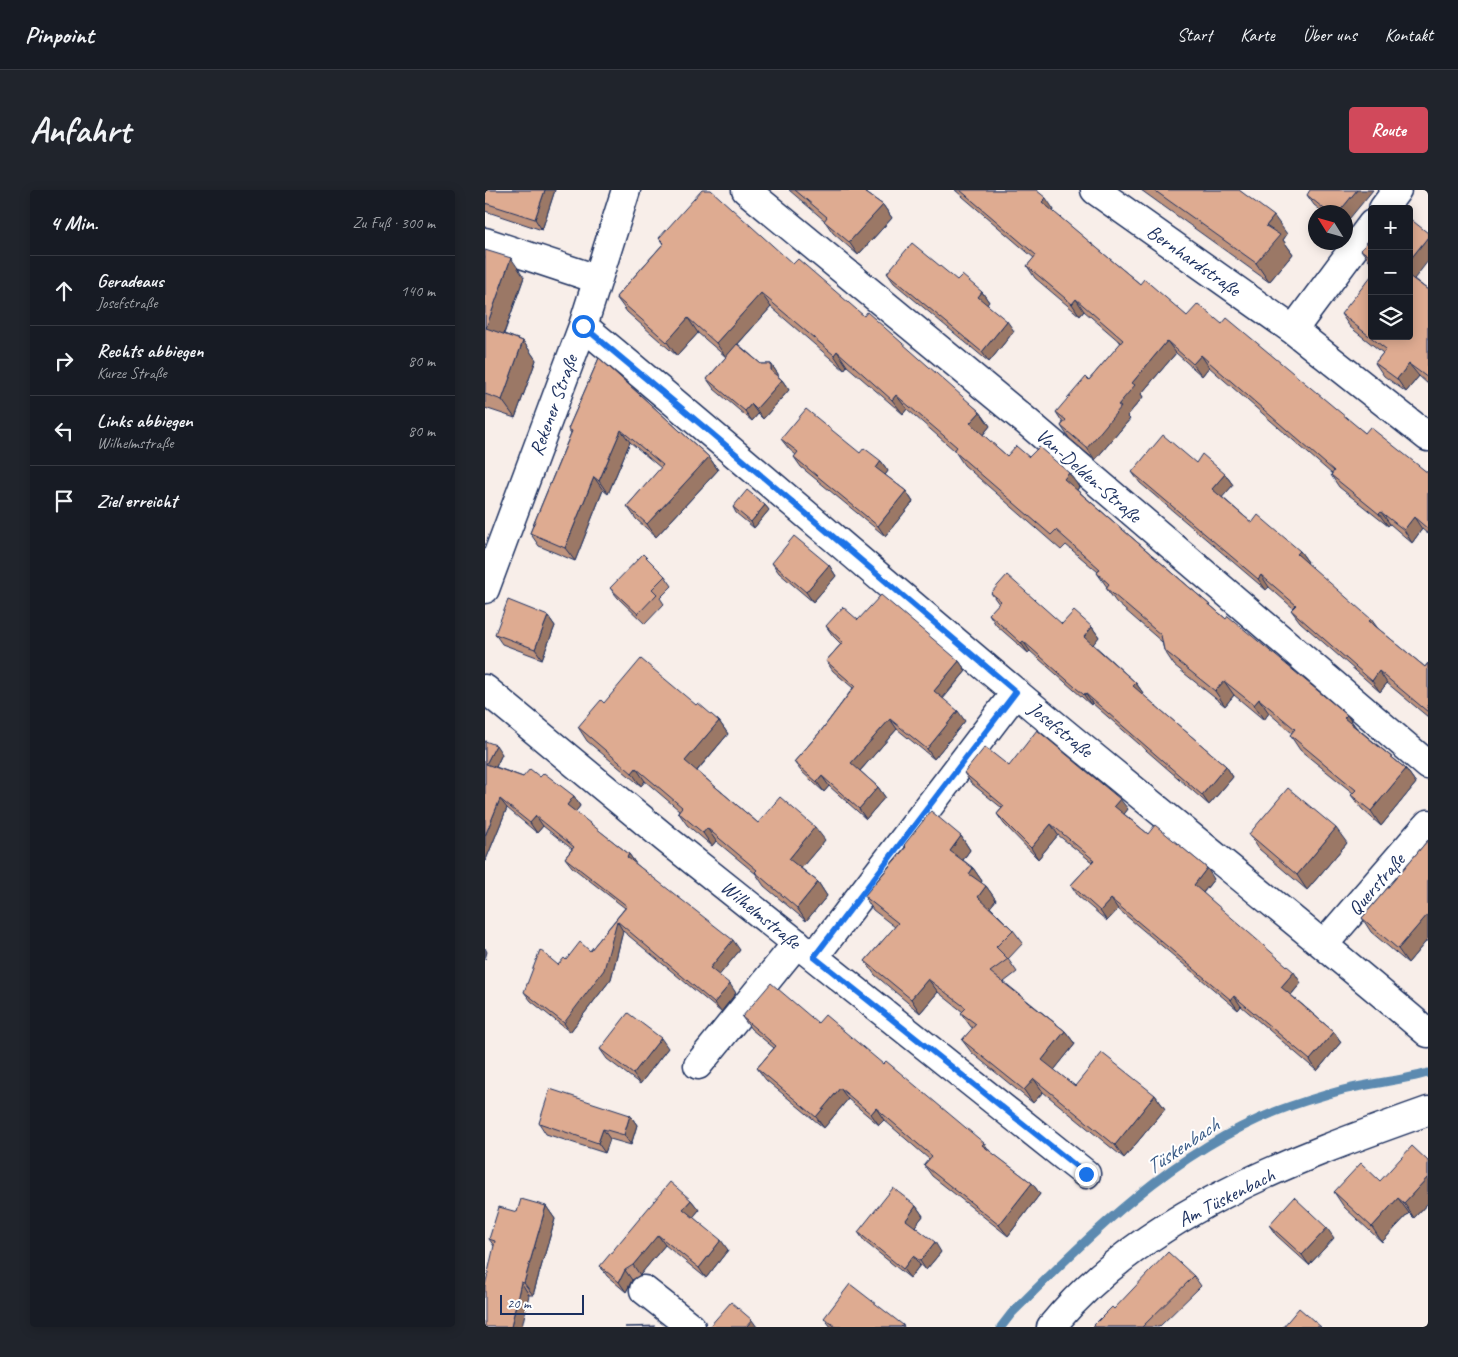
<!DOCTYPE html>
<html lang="de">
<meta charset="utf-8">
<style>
body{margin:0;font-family:Caveat,sans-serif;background:#20242c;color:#f1f3f6}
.controls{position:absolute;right:15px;top:15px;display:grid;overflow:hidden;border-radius:5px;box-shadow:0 2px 12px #0003}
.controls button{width:45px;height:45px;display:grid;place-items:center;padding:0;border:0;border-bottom:1px solid #363941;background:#171b24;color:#f1f3f6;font:25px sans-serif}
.compass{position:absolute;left:823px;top:15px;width:45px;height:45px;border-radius:50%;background:#171b24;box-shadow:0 2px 12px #0003;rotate:307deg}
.scale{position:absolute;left:15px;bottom:12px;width:84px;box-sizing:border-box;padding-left:5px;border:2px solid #1b2f5e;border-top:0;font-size:14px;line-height:18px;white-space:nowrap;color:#1b2f5e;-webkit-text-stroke:4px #fff;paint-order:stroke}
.stop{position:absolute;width:15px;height:15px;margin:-11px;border:4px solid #1a73e8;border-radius:50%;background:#fff}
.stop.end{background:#1a73e8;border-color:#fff;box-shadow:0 1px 5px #0008}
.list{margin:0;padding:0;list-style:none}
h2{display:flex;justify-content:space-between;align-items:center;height:65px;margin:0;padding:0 20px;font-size:21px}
h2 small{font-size:16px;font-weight:400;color:#9ea1a6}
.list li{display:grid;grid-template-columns:32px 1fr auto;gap:15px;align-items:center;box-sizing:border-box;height:70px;padding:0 20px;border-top:1px solid #363941}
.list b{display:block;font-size:19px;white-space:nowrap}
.list p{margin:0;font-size:16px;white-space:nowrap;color:#9ea1a6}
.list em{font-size:16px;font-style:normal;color:#9ea1a6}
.icon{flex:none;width:28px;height:28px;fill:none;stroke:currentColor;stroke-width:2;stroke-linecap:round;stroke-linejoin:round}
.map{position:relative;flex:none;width:943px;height:1137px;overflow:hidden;border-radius:5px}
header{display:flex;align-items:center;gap:30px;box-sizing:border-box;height:70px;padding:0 25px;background:#171b24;border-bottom:1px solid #363941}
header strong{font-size:24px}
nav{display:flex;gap:28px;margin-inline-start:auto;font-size:18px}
.intro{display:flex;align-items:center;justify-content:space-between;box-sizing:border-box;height:120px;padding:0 30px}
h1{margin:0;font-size:35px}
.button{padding:12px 22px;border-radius:5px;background:#d1495b;color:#fff;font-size:18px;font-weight:700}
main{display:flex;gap:30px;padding:0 30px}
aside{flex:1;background:#171b24;border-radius:5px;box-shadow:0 2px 12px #0003}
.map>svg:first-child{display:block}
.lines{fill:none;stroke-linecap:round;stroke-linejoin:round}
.stream{stroke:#5b8ab0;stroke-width:9}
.minor-casing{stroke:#1b2f5e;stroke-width:31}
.minor{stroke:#fff;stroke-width:28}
.wall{fill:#bf937d;stroke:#1b2f5e}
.shaded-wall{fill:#9b7866;stroke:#1b2f5e}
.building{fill:#deab91;stroke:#1b2f5e}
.route{stroke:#1a73e8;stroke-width:6}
.labels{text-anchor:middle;stroke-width:4;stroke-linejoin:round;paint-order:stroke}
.street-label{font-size:20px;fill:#1b2f5e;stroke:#fff}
.water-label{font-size:21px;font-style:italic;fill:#3b5c87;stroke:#fff}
</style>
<header>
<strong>Pinpoint</strong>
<nav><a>Start</a><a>Karte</a><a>Über uns</a><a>Kontakt</a></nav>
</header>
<div class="intro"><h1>Anfahrt</h1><a class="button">Route</a></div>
<main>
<aside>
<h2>4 Min.<small>Zu Fuß · 300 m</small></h2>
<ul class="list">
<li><svg class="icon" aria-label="ahead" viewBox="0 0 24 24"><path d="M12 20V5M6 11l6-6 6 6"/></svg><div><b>Geradeaus</b><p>Josefstraße</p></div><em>140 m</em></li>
<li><svg class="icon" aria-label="right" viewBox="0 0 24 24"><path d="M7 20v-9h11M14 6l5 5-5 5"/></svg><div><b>Rechts abbiegen</b><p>Kurze Straße</p></div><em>80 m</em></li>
<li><svg class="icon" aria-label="left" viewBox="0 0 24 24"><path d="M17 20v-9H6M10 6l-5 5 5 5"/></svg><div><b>Links abbiegen</b><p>Wilhelmstraße</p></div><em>80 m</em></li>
<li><svg class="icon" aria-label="arrive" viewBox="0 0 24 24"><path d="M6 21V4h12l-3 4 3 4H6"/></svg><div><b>Ziel erreicht</b></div></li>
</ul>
</aside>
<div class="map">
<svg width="943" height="1137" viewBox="0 0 943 1137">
<rect width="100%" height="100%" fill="#f8eee9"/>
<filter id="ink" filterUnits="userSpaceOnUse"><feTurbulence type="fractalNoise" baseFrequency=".02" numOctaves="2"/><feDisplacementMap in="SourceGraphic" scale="10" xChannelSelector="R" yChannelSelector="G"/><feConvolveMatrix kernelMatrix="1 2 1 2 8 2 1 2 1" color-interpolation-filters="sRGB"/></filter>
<g filter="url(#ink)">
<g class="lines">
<path class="stream" d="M516,1137L526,1124C605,1045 686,963 792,921C813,913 836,906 858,900C886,893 915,891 943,883"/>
<defs>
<path id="minor" d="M261,0L541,231L943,575
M610,0L808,140L943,247
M898,19L912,0
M0,52L112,89
M98,136C243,256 385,380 529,501C666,616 807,726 943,843
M808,140L887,34
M0,399L98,136L141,0
M0,499L181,649L601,984
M839,754L943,634
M329,767L531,502
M213,875L312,753
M159,1100L206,1137
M566,1137C659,1023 808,969 943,921"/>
</defs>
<use href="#minor" class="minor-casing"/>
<use href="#minor" class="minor"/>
</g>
<path class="wall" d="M0,0H70L57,40L0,21Z
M304,0H377L398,15L407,28L373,65L348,43L339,30Z
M470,0H551L569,20L568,22L655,94L702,126L737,134L880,243L943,283V344L937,339L927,353L905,334L903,336L854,297L846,285L847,284L724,177L717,186L691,163L656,204L658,207L642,226L645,229L610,270L584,248L576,236L578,233L571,222L604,190L636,153L599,121L595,126L550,88L542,76L549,68Z
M656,0H754L802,44L798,50L808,64L784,92Z
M822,5L860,22H838L829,15Z
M924,28L929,89L943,100V194L934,186L921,202L899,186L890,173L898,163L865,137L856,124L887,146Z
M887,46V74L876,60Z
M174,48L308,74L379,126L495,222L505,236L498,245L522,266L544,267L584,283L594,297L592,300L741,429L862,525L871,537L921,579L931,593L896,636L877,619L866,605L868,603L815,560L805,545L807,543L784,523L779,530L749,505L740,516L689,475L679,460L677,452L631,412L621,398L622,397L612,383L613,382L581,355L576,360L479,275L469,260L422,219L418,224L362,176L359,180L286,117L253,154L276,174H286L293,184V186L297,190L304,200L278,229L273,224L267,231L229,199L222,189L241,167L213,143L192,166L142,122L131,107L178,54Z
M0,60L39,87L19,144L38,151L51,170L30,228L0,218Z
M402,83L472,90L497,102L504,112L502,114L529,141L504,172L409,93Z
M114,168L224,267L233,280L171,347L151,329L142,316L176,278L145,252L123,304L118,300L90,371L54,356L45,343L86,243L83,239Z
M296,249L375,263L396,271L403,281L400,285L421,301L428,312L400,346L316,277L309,267L311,265L304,259Z
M711,273L740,284L748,295L737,307L767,333L815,361L823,372L822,373L891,437L940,477L943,473V527L902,493L895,502L815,432L806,420L808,418L784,397L781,400L655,293L647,282Z
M280,315L284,320L269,338L251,323L248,317Z
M287,373L344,375L351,386L328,412L294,383Z
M180,386L187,396L175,408L179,414L160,434L133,408L125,398Z
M506,403L577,434L607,437L614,447L608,454L651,493L658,503L657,504L741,576L748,587L724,615L607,513L606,515L545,461L543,463L511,435L504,424L514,414Z
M63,426L70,436L57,469L17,454L10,444Z
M373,430L474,471L481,481L458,509L480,531L449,569L412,539L375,581L393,597L400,607L381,629L344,596L339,602L316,581L309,572L336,541L368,498L348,481L341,471L356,454L348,446L341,436Z
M119,513L211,515L234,531L243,544L212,581L273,633L340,650L316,678L333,692L342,706L321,731L279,696L271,684L231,651L227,656L202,635L193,622L194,620L160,591L156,596L102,551L93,537Z
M0,551L17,564L11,577L38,587H55L89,606L95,616L90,622L144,664L151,674L255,760L234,785L251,803L236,822L138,741L126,789L85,842L46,811L39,802L73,775L81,770L105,761L140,718L87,677L80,668L87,659L58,636L52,643L22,618L0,672Z
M524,576L643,619L639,624L663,644L729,689L718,703L816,793L806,805L849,842L856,852L832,881L756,816L753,820L633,719L622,731L593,706L586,695L607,672L573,645L553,669L519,634L512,624L517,618L486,593L479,583Z
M764,644L862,653L822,700L774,659Z
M476,646L485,660L478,670L488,678L497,691L496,693L501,696L511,710L505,717L528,740L538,753L523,769L532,782L519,792L580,841L590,854L569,880L590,896L670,905L680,919L639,968L558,902L548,913L487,863L477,850L488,838L486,837L476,823L478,822L453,802L435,823L390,785L380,771L410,737L388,720L379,706L420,657L419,655Z
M943,650V749L923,773L886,742L877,728Z
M257,827L333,833L547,993L555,1004L523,1046L447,986L439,975L444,969L399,930L394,935L363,909L339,938L281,890L272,878L289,858L266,839Z
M183,858L155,894L122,869L115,859Z
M145,925L152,935L146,955L125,949L120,963L61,944L54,933Z
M943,971V1013L929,1028L924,1023L897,1052L859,1017L849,1002L895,991Z
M206,1010L214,1020L208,1027L243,1060L221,1088L180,1055L155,1085L147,1090L141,1102L122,1086L115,1076Z
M61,1016L70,1029L48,1105H44L4,1049L32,1022Z
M431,1016L438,1026L430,1036L456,1062L441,1080L435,1075L425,1088L380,1052L373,1042Z
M784,1035L849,1048L824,1075L791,1045Z
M709,1086L716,1096L674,1137H607L629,1119Z
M339,1128L418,1135L419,1137H346Z"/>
<path class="shaded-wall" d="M60,0H70L57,40L50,29Z
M872,0H888L860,34V22H854Z
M561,8L569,20L566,24L557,12Z
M398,15L407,28L373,65L364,52Z
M789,26L802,44L798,50L808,64L784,92L771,73L781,36Z
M943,47V71L926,93L924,90V71Z
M26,68L39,87L14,157L1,138Z
M497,102L504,112L500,117L493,107Z
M276,103L286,117L241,167L231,153Z
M591,109L599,121L595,126L587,114Z
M203,128L213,143L192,166L182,152Z
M522,131L529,141L504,172L497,162Z
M38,151L51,170L30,228L17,210Z
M682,151L691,163L656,204L658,207L642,226L645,229L610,270L602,258L633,215L647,193Z
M352,161L362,176L359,180L349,165Z
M716,165L724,177L717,186L708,174Z
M286,174L293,184V191L286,181Z
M924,174L934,186L921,202L912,189Z
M297,190L304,200L278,229L271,219Z
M411,205L422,219L418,224L407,210Z
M266,214L273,224L267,231L260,221Z
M495,222L505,236L495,248L485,233Z
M136,240L145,252L123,304L114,291Z
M224,267L233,280L171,347L162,334Z
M396,271L403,281L398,288L391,278Z
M584,283L594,297L589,304L579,289Z
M740,284L748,295L735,310L727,299Z
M109,287L118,300L90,371L80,358Z
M421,301L428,312L400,346L393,336Z
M280,315L284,320L269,338L266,332Z
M896,322L905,334L903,336L894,324Z
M929,327L937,339L927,353L919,340Z
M815,361L823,372L820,376L812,364Z
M344,375L351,386L328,412L321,402Z
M776,385L784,397L781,400L773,389Z
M63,426L70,436L57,469L50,459Z
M886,429L894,440L884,431Z
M607,437L614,447L606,457L599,447Z
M538,451L545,461L543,463L536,453Z
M474,471L481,481L455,511L449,501Z
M894,481L902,493L895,502L887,491Z
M739,491L749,505L740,516L730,501Z
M651,493L658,503L655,507L648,496Z
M600,503L607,513L606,515L599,505Z
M774,509L784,523L779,530L769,515Z
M473,521L480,531L449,569L442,559Z
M862,525L872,540L859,528Z
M405,529L412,539L373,583L366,573Z
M234,531L243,544L209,584L200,571Z
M11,555L17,564L8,583L1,574Z
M741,576L748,587L724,615L717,605Z
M151,578L160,591L156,596L147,583Z
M921,579L931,593L896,636L886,621Z
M337,586L344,596L339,602L332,592Z
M393,597L400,607L381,629L374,619Z
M89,606L95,616L88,625L82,615Z
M15,609L22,618L0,672V646Z
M635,609L643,619L637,627L629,616Z
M51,626L58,636L52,643L45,633Z
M566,634L573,645L553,669L546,658Z
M330,637L340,650L313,682L304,669Z
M222,638L231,651L227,656L218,643Z
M851,638L862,653L822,700L812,685Z
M476,646L485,660L475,674L465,661Z
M144,664L151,674L149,677L142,667Z
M488,678L497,691L493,697L484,684Z
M722,678L729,689L716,705L709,695Z
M333,692L342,706L321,731L312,718Z
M501,696L511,710L503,720L493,707Z
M626,709L633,719L622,731L615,721Z
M943,724V749L923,773L913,759Z
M132,731L138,741L126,789L85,842L79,833Z
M248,750L255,760L232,788L225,778Z
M0,758L2,762L0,769Z
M809,782L816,793L803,808L796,797Z
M443,789L453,802L435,823L426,809Z
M245,794L251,803L236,822L229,813Z
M749,806L756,816L753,820L746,810Z
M580,841L590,854L566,884L557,870Z
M849,842L856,852L832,881L825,870Z
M176,848L183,858L155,894L148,884Z
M549,889L558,902L548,913L539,900Z
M355,898L363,909L339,938L331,927Z
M670,905L680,919L639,968L630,955Z
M391,918L399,930L394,935L386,924Z
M145,925L152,935L146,955L139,945Z
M118,939L125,949L120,963L113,953Z
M499,953L507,964L497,955Z
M943,987V1013L929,1028L919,1013Z
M547,993L555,1004L523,1046L514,1035Z
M913,1008L924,1023L897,1052L887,1037Z
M206,1010L214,1020L206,1030L198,1019Z
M61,1016L70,1029L48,1105L39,1093Z
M431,1016L438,1026L428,1039L421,1030Z
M842,1038L849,1048L824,1075L817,1065Z
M173,1045L180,1055L155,1085L148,1075Z
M236,1050L243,1060L221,1088L214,1078Z
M450,1052L456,1062L441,1080L435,1071Z
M428,1066L435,1075L425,1088L418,1079Z
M140,1080L147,1090L141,1102L134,1092Z
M36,1092L44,1105L37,1137H26Z
M267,1130L272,1137H261Z"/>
<path class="building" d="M0,0H60L50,29L0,13Z
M217,0H226L308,74L313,69L379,126L382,122L495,222L485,233L522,266L531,256L544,267L554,257L584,283L579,289L741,429L743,426L862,525L859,528L921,579L886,621L866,605L871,600L805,545L810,539L774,509L769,515L739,491L730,501L679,460L676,445L621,398L624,394L612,383L615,379L571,340L566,345L469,261L472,257L411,205L407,210L352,161L349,165L276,103L231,153L203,128L182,152L131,107L179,53L174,48Z
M310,0H377L398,15L364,52L339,31L342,27Z
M475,0H551L561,8L557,12L655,94L659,89L702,126L713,114L737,134L742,128L880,243L885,237L943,283V339L929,327L919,340L896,322L894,324L846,285L849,281L716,165L708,174L682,151L647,193L650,195L633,215L636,217L602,258L576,236L581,230L571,222L601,187L604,190L638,150L591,109L587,114L542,76L551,65Z
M669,0H754L789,26L781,36L795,45L771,73Z
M825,0H872L854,22H843L822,5Z
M924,28L943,43V47L924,71Z
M887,46V68L876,60Z
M427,53L472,90L477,85L497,102L493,107L522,131L497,162L402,83Z
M0,60L26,68L1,138L38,151L17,210L0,204Z
M887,85V146H924V86L943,100V188L924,174L912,189L890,173L901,159L856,124Z
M252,154L276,174H286V181L297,190L271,219L266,214L260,221L222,189Z
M114,168L224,267L162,334L142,316L178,275L136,240L114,291L109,287L80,358L45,343L87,241L83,239Z
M321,219L375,263L379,258L396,271L391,278L421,301L393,336L309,267L313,262L296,249Z
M678,245L711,273L717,264L740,284L727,299L767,333L773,325L815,361L812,364L886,429L884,431L940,477L943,473V522L894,481L887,491L806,420L811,415L776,385L773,389L647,282Z
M262,300L280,315L266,332L248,317Z
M309,346L344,375L321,402L287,373Z
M158,364L180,386L167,399L172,404L153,424L125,398Z
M522,385L577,434L589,421L607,437L599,447L651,493L648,496L741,576L717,605L600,503L599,505L538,451L536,453L504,424L516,411L506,403Z
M396,405L474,471L449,501L473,521L442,559L405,529L366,573L393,597L374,619L337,586L332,592L309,572L336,541L370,496L341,471L358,452L341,436L358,417L373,430Z
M23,410L63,426L50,459L10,444Z
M156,469L211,515L213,513L234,531L200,571L273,633L295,607L330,637L304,669L333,692L312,718L270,682L272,680L222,638L218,643L193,622L197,617L151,578L147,583L93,537L116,510L119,513Z
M552,540L635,609L629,616L663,644L670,635L722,678L709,695L809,782L796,797L849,842L825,870L749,806L746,810L626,709L615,721L586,695L609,670L566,634L546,658L512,624L519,616L479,583L500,557L524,576Z
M0,551L11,555L1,574L38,587L45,579L55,587L59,583L89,606L82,615L144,664L142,667L248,750L225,778L245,794L229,813L132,731L119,780L79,833L39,802L55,760L73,775L79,768L81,770L95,752L105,761L142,716L80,668L89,657L51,626L45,633L15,609L0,646Z
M803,598L851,638L812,685L764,644Z
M446,621L476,646L465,661L488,678L484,684L501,696L493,707L528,740L511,757L523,769L505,782L580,841L557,870L590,896L617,863L670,905L630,955L549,889L539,900L477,850L491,834L476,823L481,818L443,789L426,809L380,771L413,733L379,706L421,657L419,655Z
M943,650V724L913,759L877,728Z
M286,793L333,833L340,825L398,874L401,871L499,953L497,955L547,993L514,1035L439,975L447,966L391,918L386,924L355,898L331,927L272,878L291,856L257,827Z
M143,823L176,848L148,884L115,859Z
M65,899L145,925L139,945L118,939L113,953L54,933Z
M927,956L943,971V987L919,1013L913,1008L887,1037L849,1002L876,973L895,991Z
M185,992L206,1010L198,1019L236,1050L214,1078L173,1045L148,1075L140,1080L134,1092L115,1076Z
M408,998L431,1016L421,1030L450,1052L435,1071L428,1066L418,1079L373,1042Z
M809,1007L842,1038L817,1065L784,1035Z
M36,1009L61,1016L39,1093L36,1092L26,1137H0V1096L10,1051L4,1049L14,1017L32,1022Z
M683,1062L709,1086L657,1137H607L627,1117L629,1119Z
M365,1094L418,1135L416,1137H351L339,1128Z
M246,1112L267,1130L261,1137H224Z
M814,1118L836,1137H798Z
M170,1136V1137H140Z"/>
</g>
<g class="lines" filter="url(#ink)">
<path class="route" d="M98,136L225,242L531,502L329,767L601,984"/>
</g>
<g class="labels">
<g class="street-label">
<text transform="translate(709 70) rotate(35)" y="7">Bernhardstraße</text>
<text transform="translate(68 215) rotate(-70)" y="7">Rekener Straße</text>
<text transform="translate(604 285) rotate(41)" y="7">Van-Delden-Straße</text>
<text transform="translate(576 539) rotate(39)" y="7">Josefstraße</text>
<text transform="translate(891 694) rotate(-49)" y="7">Querstraße</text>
<text transform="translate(276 724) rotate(39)" y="7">Wilhelmstraße</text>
<text transform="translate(741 1007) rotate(-27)" y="7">Am Tüskenbach</text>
</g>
<g class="water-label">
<text transform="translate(697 956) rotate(-34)" y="7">Tüskenbach</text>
</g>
</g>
</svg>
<div class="controls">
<button>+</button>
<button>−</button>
<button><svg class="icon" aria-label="layers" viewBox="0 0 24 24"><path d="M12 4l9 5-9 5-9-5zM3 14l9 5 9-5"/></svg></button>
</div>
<svg class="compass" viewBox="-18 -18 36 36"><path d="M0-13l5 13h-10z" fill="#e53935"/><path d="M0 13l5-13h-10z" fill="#9ea1a6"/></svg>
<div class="scale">20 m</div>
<div class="stop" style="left:98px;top:136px"></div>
<div class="stop end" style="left:601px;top:984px"></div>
</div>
</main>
